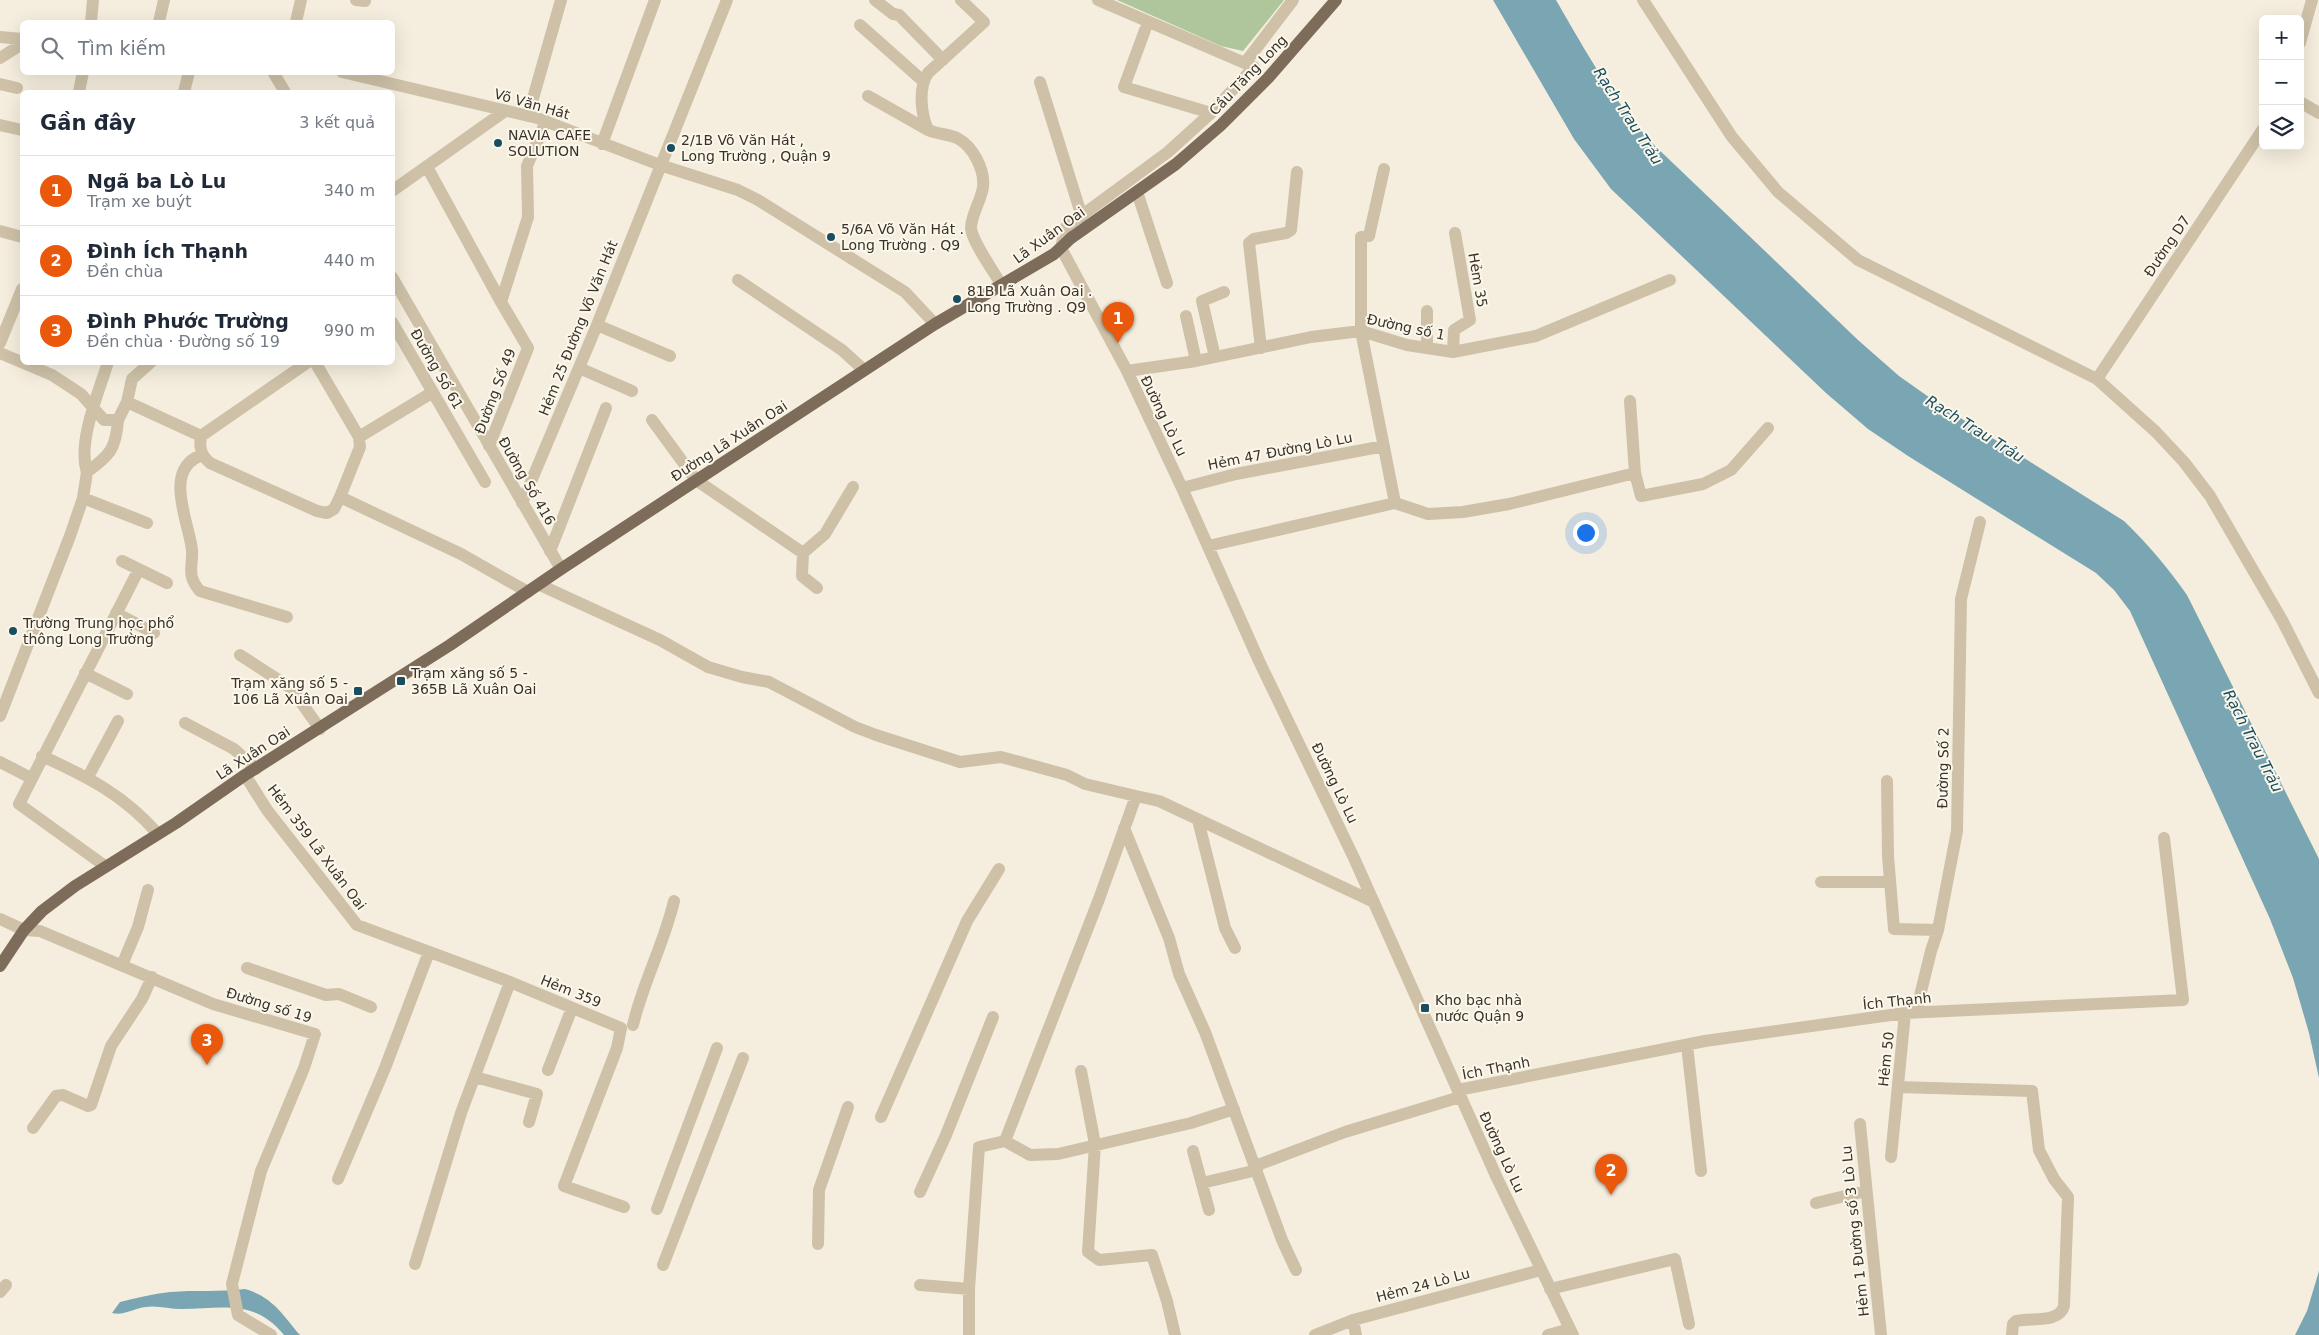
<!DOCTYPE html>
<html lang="vi">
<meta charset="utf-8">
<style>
body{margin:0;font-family:"DejaVu Sans",sans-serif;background:#f2f2f3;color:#1f2937}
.controls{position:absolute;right:15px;top:15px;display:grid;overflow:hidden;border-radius:8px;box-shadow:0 5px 20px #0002}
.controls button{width:45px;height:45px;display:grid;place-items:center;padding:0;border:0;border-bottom:1px solid #e0e1e3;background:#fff;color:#1f2937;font:25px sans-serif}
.you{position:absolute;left:1585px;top:532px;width:18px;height:18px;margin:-12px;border:4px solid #fff;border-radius:50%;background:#1a73e8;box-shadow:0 0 0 8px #1a73e833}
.badge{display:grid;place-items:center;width:32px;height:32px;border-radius:50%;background:#ea580c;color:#fff;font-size:16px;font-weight:700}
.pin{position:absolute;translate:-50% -41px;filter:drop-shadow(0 1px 2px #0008)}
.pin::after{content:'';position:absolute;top:26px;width:18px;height:15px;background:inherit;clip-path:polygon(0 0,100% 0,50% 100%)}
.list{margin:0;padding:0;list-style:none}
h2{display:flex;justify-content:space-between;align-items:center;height:65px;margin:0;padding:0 20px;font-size:21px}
h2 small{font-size:16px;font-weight:400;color:#747a83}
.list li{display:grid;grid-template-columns:32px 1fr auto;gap:15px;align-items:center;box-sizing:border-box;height:70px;padding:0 20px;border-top:1px solid #e0e1e3}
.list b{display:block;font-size:19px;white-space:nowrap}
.list p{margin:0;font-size:16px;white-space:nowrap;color:#747a83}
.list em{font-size:16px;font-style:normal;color:#747a83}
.icon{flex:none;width:28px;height:28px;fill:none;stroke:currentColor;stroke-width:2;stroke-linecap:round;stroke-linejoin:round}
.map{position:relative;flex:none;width:2319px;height:1335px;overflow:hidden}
.search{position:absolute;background:#fff;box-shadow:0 5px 20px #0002;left:20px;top:20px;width:375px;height:55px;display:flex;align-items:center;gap:12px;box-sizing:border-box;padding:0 18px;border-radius:8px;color:#747a83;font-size:19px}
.panel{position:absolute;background:#fff;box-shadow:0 5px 20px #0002;left:20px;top:90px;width:375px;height:275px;border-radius:8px}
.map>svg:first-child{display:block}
.green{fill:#afc59c}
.water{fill:#7aa6b4}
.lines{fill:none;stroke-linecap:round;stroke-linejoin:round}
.minor{stroke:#cec1a8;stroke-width:12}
.major{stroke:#7d6c59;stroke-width:12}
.poi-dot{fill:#1a4d60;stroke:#fbf7eb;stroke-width:2}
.labels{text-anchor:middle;stroke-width:4;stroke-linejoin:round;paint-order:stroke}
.street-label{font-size:14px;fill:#3a3229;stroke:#fbf7eb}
.poi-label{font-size:14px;fill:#3a3229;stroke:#fbf7eb;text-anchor:start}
.water-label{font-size:15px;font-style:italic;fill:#1a4d60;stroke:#fbf7eb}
</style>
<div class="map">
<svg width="2319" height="1335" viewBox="0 0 2319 1335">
<rect width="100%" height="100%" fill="#f5eede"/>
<path class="green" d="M1117,0H1284L1243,51L1221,46Z"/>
<path class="water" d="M1493,0H1556C1586,52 1612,99 1653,144L1858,340L1899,376L1943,407L2124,521C2148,544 2168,568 2187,595L2319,859V1078L2309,1033L2293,978L2270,919L2130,611L2114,590L2096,573L1908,456L1868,429L1826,393L1611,189L1574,139Z
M2319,1271V1335H2295L2307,1311Z
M245,1289C273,1297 282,1314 300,1335H284C254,1298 221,1309 181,1309C169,1309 157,1305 146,1307C134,1308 124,1316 112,1313L120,1302C136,1298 153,1294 170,1292C195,1290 220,1292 245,1289Z"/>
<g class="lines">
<path class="minor" d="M356,0L365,1
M875,0L893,14L899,15L943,60
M961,0L984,22L928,73C918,88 921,114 928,130C937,134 948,134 957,138C973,146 985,170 983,187C981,201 971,215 971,228C972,242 995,273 1002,286
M1098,0L1254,67L1211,113L1168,152L1066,227L1061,248L1127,371L1182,488L1259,661L1354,858L1497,1178L1573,1335
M1643,0L1732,137L1778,192L1858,260L2097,379L2156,432L2184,462L2210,496L2282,620L2319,693
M91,22L93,0
M159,22L164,0
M296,22L301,0
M860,25L923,81
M1145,30L1124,87L1211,113
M0,37L22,39
M2300,43L2312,0
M0,58L22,44
M1245,63L1293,0
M273,72L285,92
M342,72L537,118L660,165L738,190L758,200L905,292L935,324
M1040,82L1082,217
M0,84L17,88
M79,92L83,72
M184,92L189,72
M868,96L928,130
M2300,102L2319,113
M528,116L561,0
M0,125L22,130
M602,144L655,0
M427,167L501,302
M1384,169L1369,236L1361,237V331L1395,503
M392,191L505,111
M1137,192L1167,283
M0,231L22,237
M392,277L561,569
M738,280L842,350L864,370
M1186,316L1196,361
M392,322L485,482
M597,325L670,356
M0,343L22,289
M1261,348L1249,243L1254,239L1286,233L1291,230L1297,172
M1427,348V311
M1453,352L1454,330L1470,320L1455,233
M0,353L52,375L81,394L104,420H118L127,402L132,379L151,362
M1215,357L1202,301L1224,292
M308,362L201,436C199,448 201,455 210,463L317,511L327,513L334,509L340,497L360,447L359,437L315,362
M579,368L632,391
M1127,371L1196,361L1311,337L1361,331L1407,345L1453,352L1536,336L1670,280
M2097,379L2263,129
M1630,401L1635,473
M127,402L201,436
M652,420L696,480L803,553L825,534L853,487
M359,437L433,392
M489,446L528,348L501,302L528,217L527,166L546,121
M202,455C162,469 189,522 192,550C193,568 186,575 200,591L287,617
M87,472C77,442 99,392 108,362
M1182,488L1236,474L1384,446
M340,497L461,554L528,592
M83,498L147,523
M522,503L597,325L727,0
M1208,546L1395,503L1428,514L1463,512L1509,504L1635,473L1641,496L1703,484L1731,470L1768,428
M550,551L606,408
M803,553L802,576L817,588
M122,561L167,583
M540,585L660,640L708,667L742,677L769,682L855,727L876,735L960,762L1001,757L1067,775L1085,784L1136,796
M116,613L154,633
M240,655L291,688L320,729
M85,673L127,694
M0,716L70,536L83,498L87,472C110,455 116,449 118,420
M185,723L234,749L256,769
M42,756C88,777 124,795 158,834
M0,762L31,778
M245,775L267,810L357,925L510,982L621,1028L617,1048L564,1186L624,1207
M88,777L118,721
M1887,781L1888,856L1894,929L1938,930
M1198,820L1225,928L1235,948
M1124,828L1169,938L1179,974L1205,1032L1282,1240L1296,1270
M105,866L19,804L139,569
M1821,882H1889
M0,919L24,930L40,931L213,1004L315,1034L304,1068L261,1171L232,1284L238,1315L271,1335
M122,965L138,927L148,890
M247,968L326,995L339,994L371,1007
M1916,1012L1931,951L1938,930L1957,831L1961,599L1980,522
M633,1025C643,982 664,944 674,901
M1687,1045L1701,1171
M548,1070L572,1008
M1081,1071L1095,1144L1088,1252L1099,1260L1152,1255L1167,1301L1175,1335
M475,1077L537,1094L529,1122
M1898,1087L2032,1091L2039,1150L2054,1179L2068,1197L2064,1306C2059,1324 2030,1317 2016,1321L2013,1324L2012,1335
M1458,1090L1705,1041L1905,1013L2183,1000L2164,838
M881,1117L967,921L999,869
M1860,1124L1881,1335
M33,1128L56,1096L63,1095L88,1106L91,1105L111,1046L142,999L152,977
M1005,1141L1030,1155L1058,1154L1191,1123L1234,1109
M1193,1151L1209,1210
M1891,1157L1905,1013
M1255,1166L1345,1132L1460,1097
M338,1179L385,1068L429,952
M1202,1183L1257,1170
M920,1192L946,1135L993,1017
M1816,1203L1866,1191
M657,1209L717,1048
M818,1244L819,1190L848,1107
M415,1264L461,1113L510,982
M663,1265L743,1058
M920,1285L969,1289
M1550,1289L1675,1259L1689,1324
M0,1292L6,1285
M1353,1320L1356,1335
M969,1335V1289L979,1147L1005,1141L1099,899L1136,796L1159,801L1374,902
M1315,1335L1353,1320L1541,1270
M1548,1335L1570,1329"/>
<path class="major" d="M0,966L24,930L42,911L75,886L176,823L245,775L450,645L561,569L935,324L1054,254L1071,238L1176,164L1221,125L1268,78L1336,0"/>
</g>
<g class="poi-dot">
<circle cx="498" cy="143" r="5"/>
<circle cx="671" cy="148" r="5"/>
<circle cx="831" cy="237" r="5"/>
<circle cx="957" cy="299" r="5"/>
<circle cx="13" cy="631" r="5"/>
<rect x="396" y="676" width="10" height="10" rx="2.5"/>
<rect x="353" y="686" width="10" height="10" rx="2.5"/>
<rect x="1420" y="1003" width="10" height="10" rx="2.5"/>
</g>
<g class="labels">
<g class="street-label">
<text transform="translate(1248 75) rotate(-46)" y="5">Cầu Tăng Long</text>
<text transform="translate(532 104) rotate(16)" y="5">Võ Văn Hát</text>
<text transform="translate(1049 235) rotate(-36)" y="5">Lã Xuân Oai</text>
<text transform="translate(2167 246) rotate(-56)" y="5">Đường D7</text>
<text transform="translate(1478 280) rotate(80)" y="5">Hẻm 35</text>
<text transform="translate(1406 327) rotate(12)" y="5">Đường số 1</text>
<text transform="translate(578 328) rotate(-68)" y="5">Hẻm 25 Đường Võ Văn Hát</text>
<text transform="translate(437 369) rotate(60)" y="5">Đường Số 61</text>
<text transform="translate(495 391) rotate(-69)" y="5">Đường Số 49</text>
<text transform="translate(1164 416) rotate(64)" y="5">Đường Lò Lu</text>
<text transform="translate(729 441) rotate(-33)" y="5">Đường Lã Xuân Oai</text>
<text transform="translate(1280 451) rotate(-11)" y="5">Hẻm 47 Đường Lò Lu</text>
<text transform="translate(527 481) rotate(60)" y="5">Đường Số 416</text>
<text transform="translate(253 753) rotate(-33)" y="5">Lã Xuân Oai</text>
<text transform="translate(1943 768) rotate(-89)" y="5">Đường Số 2</text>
<text transform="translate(1335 783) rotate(64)" y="5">Đường Lò Lu</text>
<text transform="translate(317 847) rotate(53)" y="5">Hẻm 359 Lã Xuân Oai</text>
<text transform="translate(571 991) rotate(22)" y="5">Hẻm 359</text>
<text transform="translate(1897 1001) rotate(-6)" y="5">Ích Thạnh</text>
<text transform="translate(269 1005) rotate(17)" y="5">Đường số 19</text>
<text transform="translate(1886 1059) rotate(-84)" y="5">Hẻm 50</text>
<text transform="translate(1496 1068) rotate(-11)" y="5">Ích Thạnh</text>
<text transform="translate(1502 1152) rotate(65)" y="5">Đường Lò Lu</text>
<text transform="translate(1855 1231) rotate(-96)" y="5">Hẻm 1 Đường số 3 Lò Lu</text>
<text transform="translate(1423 1285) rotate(-15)" y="5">Hẻm 24 Lò Lu</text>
</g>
<g class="poi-label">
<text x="508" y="140">NAVIA CAFE<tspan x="508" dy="16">SOLUTION</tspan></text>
<text x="681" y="145">2/1B Võ Văn Hát ,<tspan x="681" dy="16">Long Trường , Quận 9</tspan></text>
<text x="841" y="234">5/6A Võ Văn Hát .<tspan x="841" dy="16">Long Trường . Q9</tspan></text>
<text x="967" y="296">81B Lã Xuân Oai .<tspan x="967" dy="16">Long Trường . Q9</tspan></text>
<text x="23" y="628">Trường Trung học phổ<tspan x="23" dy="16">thông Long Trường</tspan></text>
<text x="411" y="678">Trạm xăng số 5 -<tspan x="411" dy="16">365B Lã Xuân Oai</tspan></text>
<text x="348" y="688" text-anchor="end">Trạm xăng số 5 -<tspan x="348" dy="16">106 Lã Xuân Oai</tspan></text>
<text x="1435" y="1005">Kho bạc nhà<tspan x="1435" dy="16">nước Quận 9</tspan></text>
</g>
<g class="water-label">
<text transform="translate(1628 116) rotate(57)" y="5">Rạch Trau Trảu</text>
<text transform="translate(1975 429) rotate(32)" y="5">Rạch Trau Trảu</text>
<text transform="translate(2253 741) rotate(63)" y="5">Rạch Trau Trảu</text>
</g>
</g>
</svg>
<div class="controls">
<button>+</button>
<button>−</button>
<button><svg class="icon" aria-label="layers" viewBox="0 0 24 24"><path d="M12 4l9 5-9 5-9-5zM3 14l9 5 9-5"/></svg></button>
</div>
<div class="you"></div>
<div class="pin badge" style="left:1118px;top:343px">1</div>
<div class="pin badge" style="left:1611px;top:1195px">2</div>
<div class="pin badge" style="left:207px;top:1065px">3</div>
<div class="search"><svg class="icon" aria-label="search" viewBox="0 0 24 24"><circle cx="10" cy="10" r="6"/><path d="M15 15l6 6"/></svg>Tìm kiếm</div>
<section class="panel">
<h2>Gần đây<small>3 kết quả</small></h2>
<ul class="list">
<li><span class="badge">1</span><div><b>Ngã ba Lò Lu</b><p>Trạm xe buýt</p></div><em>340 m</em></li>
<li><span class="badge">2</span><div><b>Đình Ích Thạnh</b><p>Đền chùa</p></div><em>440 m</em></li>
<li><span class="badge">3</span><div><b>Đình Phước Trường</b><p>Đền chùa · Đường số 19</p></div><em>990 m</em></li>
</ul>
</section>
</div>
